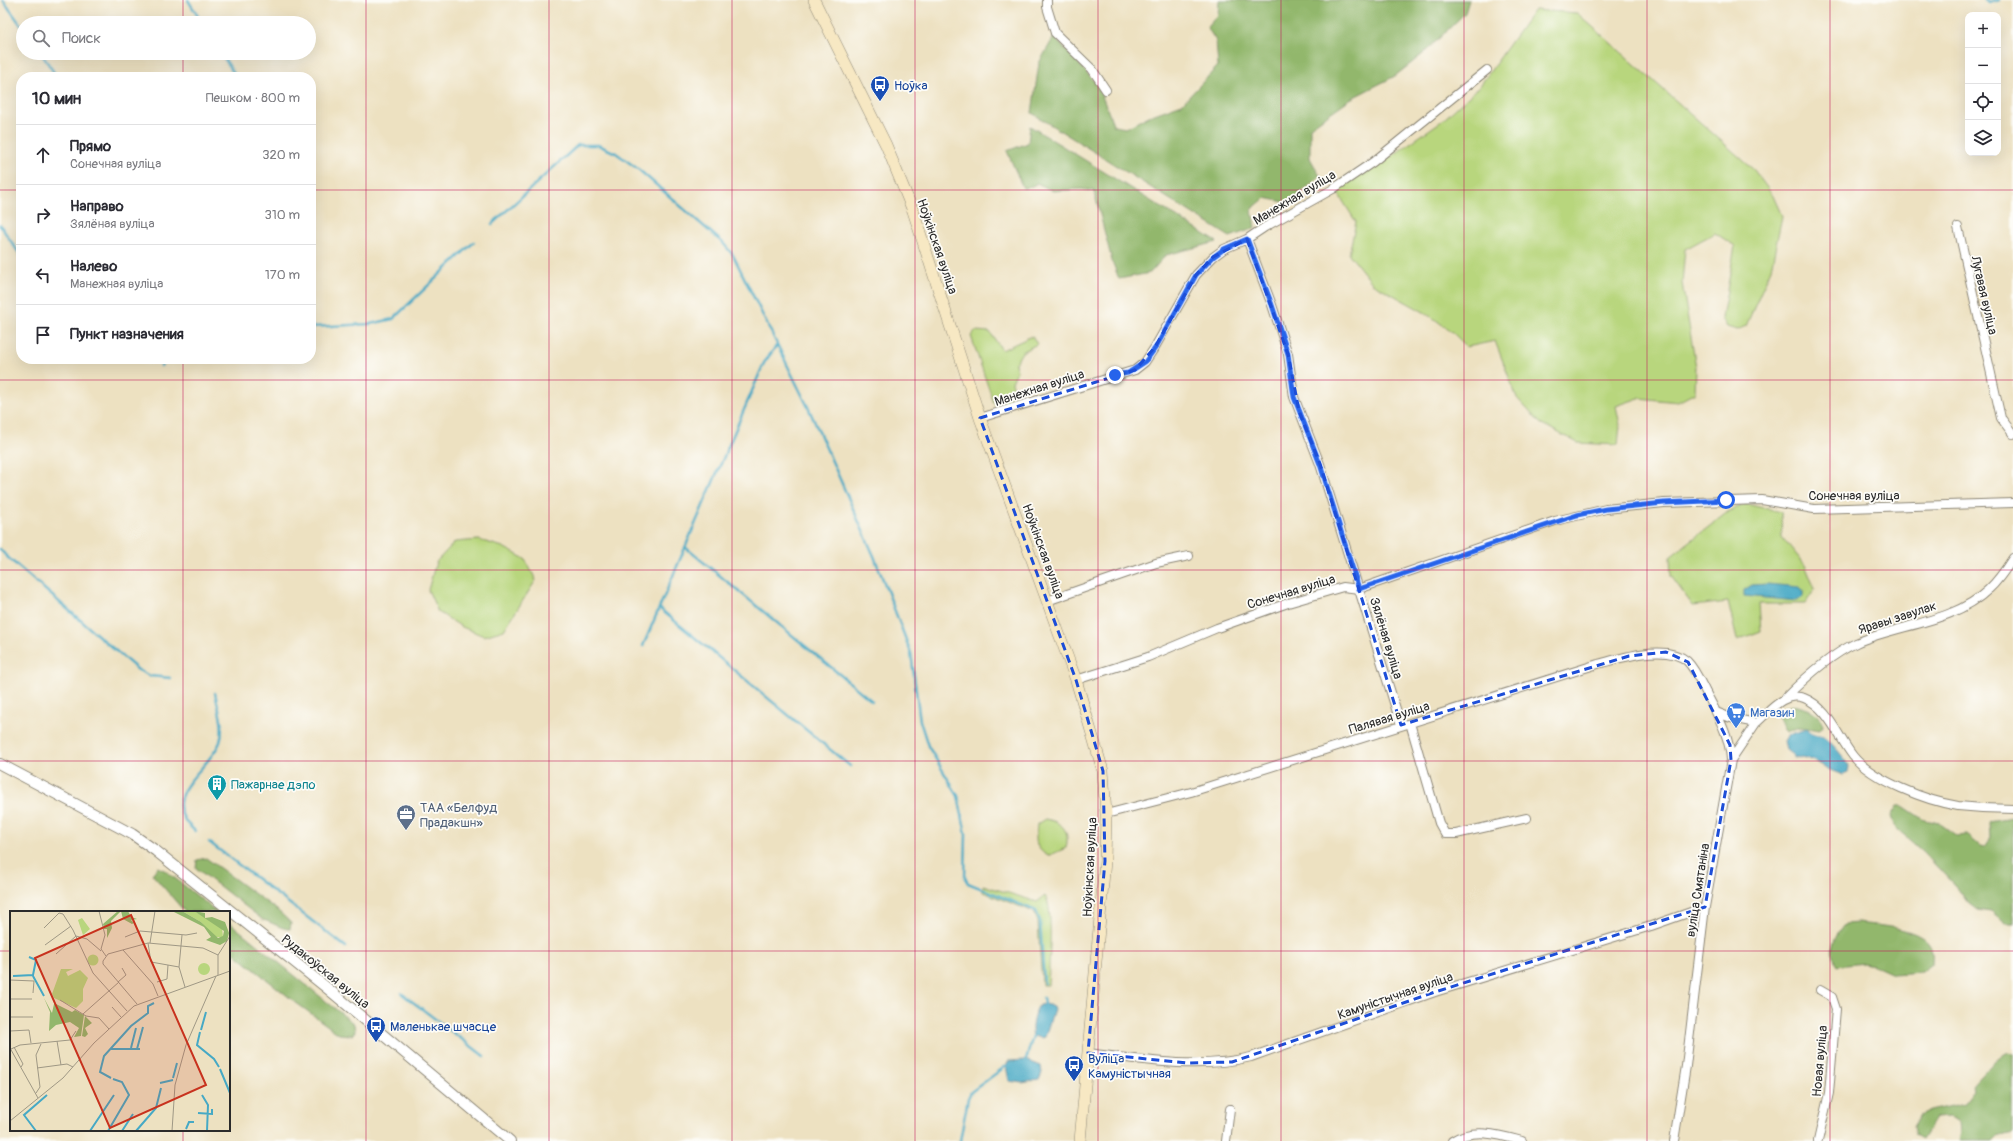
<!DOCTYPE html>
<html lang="ru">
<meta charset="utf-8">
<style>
body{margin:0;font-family:Pangolin,sans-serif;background:#f7f7f7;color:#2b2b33}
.controls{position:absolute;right:12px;top:12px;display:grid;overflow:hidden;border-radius:8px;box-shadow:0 4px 16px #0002}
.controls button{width:36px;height:36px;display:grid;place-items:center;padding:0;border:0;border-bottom:1px solid #e1e1e2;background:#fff;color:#2b2b33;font:20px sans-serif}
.stop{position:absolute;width:12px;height:12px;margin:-9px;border:3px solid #2563eb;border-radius:50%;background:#fff}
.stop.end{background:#2563eb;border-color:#fff;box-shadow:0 1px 4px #0008}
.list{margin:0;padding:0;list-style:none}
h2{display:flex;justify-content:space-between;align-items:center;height:52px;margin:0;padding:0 16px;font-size:17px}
h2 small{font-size:13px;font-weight:400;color:#7c7c81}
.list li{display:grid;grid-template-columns:26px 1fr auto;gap:12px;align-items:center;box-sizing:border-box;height:60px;padding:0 16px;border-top:1px solid #e1e1e2}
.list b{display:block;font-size:15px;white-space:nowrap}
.list p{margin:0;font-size:13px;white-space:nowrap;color:#7c7c81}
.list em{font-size:13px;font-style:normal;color:#7c7c81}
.icon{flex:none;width:22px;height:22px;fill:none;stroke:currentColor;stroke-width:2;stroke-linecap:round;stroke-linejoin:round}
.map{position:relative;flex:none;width:2013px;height:1141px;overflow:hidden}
.search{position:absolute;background:#fff;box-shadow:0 4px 16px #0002;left:16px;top:16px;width:300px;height:44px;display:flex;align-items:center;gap:10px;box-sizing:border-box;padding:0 14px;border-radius:22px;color:#7c7c81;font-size:15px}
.panel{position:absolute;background:#fff;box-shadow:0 4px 16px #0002;left:16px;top:72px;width:300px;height:292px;border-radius:16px}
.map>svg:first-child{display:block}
.green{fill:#b8d67d;stroke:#728054}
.forest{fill:#92b76c;stroke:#5e714c}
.water{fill:#46a9c5;stroke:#386a78}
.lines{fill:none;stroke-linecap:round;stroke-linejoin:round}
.stream{stroke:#46a9c5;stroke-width:2.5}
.minor-casing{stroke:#8c8676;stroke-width:10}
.tertiary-casing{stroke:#8c8676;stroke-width:12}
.secondary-casing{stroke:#8c8676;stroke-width:12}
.minor{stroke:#fff;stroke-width:8}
.tertiary{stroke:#fff;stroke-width:10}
.secondary{stroke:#f7e8c3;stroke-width:11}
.route{stroke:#2563eb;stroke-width:5}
.marked{fill:none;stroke:#1d4ed8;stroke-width:3;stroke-dasharray:8 5;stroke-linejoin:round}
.grid{fill:none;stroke:#c2185b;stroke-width:1;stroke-opacity:0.55}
.labels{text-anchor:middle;stroke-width:3.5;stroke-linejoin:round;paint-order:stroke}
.transit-label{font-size:13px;fill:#164399;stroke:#fdfcf7;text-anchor:start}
.street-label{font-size:13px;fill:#2b2b2b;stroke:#fdfcf7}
.shop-label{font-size:13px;fill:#366cbe;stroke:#fdfcf7;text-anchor:start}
.culture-label{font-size:13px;fill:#0d838f;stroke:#fdfcf7;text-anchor:start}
.service-label{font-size:13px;fill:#4e5e75;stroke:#fdfcf7;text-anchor:start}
.inset-river{fill:none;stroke:#46a9c5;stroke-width:2}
.inset-road{fill:none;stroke:#9f9885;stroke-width:1}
.view{fill:#c8321e;fill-opacity:0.15;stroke:#c8321e;stroke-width:2}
.inset-edge{fill:none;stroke:#2b2b2b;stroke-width:2}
</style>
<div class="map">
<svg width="2013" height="1141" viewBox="0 0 2013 1141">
<rect width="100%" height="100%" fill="#fdfcf7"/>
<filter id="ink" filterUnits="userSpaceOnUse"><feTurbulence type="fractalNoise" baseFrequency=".025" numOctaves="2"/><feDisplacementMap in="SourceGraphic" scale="8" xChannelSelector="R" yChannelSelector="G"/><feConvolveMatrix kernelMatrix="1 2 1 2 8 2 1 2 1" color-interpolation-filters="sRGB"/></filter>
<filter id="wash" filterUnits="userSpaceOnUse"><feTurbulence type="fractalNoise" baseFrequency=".012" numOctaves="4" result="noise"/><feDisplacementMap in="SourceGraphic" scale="16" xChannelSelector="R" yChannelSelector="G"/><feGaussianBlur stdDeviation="0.9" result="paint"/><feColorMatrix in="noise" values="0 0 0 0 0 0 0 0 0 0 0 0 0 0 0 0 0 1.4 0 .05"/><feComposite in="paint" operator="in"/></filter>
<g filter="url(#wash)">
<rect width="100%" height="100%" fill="#ede1c1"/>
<path class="green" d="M1534,10L1577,13L1754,170L1773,196L1782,216L1771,269L1746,326L1737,330L1727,327L1722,318L1735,246L1715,233L1685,249L1682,283L1696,367L1695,393L1678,402L1639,398L1616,406L1620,425L1618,445L1578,443L1540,423L1517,398L1495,341L1467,347L1452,332L1429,315L1372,283L1349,254L1356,222L1336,190L1379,165L1443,120L1479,87Z
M975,331L990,332L1002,350L1032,336L1037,344L1022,352L1015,364L1017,371L1012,382L1017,398L1005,405L994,404L971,336Z
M1746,504L1781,512L1782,537L1805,565L1815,589L1805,604H1759L1761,631L1737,640L1728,602L1693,606L1671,576L1670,557L1729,511Z
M479,540L503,547L525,559L536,580L504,630L484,636L462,627L438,612L428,590L436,562L455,542Z
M1045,819C1063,822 1070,831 1066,848L1048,856C1033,847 1036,840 1037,824Z
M983,885L1037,902L1045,896C1054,906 1049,968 1048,985H1042L1038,922L1034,912L983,892Z"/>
<path class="forest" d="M1219,0H1469L1465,13L1423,54L1395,76L1350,99L1310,127V158L1320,176L1289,203L1265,198L1252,209L1255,228L1230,237L1032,113L1039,63L1054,37L1097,84L1114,126L1126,128L1149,116L1182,104L1218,66L1216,41L1207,27L1218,15Z
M1030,126L1217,242L1166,255L1150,273L1119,279L1112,261L1094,191L1081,189L1053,191L1037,183L1031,187L1023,188L1007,151L1028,143Z
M1792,705C1806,708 1819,710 1823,726L1820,730L1799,727L1786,732L1778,717L1780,710Z
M1897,806H1903L1924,820L1939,823L1957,836L1967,835L1980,846L1984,847L1990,838L1989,823L1995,820L2013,817V924H2005L1991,912L1977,910L1968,903L1958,889L1923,852L1894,826L1891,816Z
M206,858L277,910L291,923L290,929C280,929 273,922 263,920L196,868L197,860Z
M158,867L166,871L217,912H185L152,874Z
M229,922L354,1024L355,1031L352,1035L339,1034L295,1002L229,949Z
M1858,923C1878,926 1927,927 1932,951C1933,955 1932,960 1932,964L1922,972L1893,974L1873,965L1863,963L1837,966C1827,952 1835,935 1845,924Z
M2007,1053L2013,1054V1133L1997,1137L1993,1141H1959L1961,1132L1960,1122L1950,1117L1935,1118L1922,1139L1915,1135L1913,1127L1919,1116L1930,1111L1965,1103L1973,1092L1972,1085C1983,1073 1993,1061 2007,1053Z"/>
<path class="water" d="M1767,584L1800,587L1803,591V597L1797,601L1744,596V590L1752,585Z
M1807,729C1811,735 1818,734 1824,737C1829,740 1848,761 1849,766C1849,768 1848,771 1848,773L1843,775L1830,770L1813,760L1795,757L1786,750L1784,742L1788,735Z
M1044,1004L1053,1006L1054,1009L1045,1037L1042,1038L1033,1036C1030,1027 1034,1013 1039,1005Z
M1026,1060L1041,1066L1042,1073L1039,1080L1022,1083L1009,1081L1006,1066L1008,1061Z"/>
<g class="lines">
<path class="stream" d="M3,0L23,28
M188,0L202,23
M1984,0L1989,3L1999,0
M41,53L57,77
M221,53L236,77
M492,224L578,145H598L616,153L638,169L723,243L733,255L808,407L874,556L911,653L920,721L928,746L958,796L966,834L965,878L968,883L1036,911L1040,921L1044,983
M0,225L21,256
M311,327L370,324L393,319L474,242
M161,366L165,359
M685,547L872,701
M0,549L6,556L138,670L150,676L170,678
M659,608L850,766
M643,646L764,363L777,345
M195,831C154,796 208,772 220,742C225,728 218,707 215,693
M209,842L346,947
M401,993L484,1056
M1043,998L1044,1004
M1026,1060L1033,1036
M960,1141L968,1098L971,1092L1006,1066"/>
</g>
</g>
<g filter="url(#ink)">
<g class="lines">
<defs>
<path id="minor" d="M1047,0V7L1055,33L1092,69L1106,90
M1958,227L2001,418L2013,434
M1247,239L1272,305L1288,354L1294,397L1320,464L1401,725
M980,418L1135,370L1145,362L1155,347L1196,275L1213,257L1224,249L1247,239L1265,227L1333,189L1373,162L1487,70
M1047,601L1156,563L1189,556
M1076,680L1148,657L1217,628L1288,603L1343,587L1359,589L1555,521L1606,509L1664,503L1762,500L1814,509L2013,503
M1786,697C1806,677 1830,655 1856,643C1899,624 1954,623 1989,589C1999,580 2006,569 2013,558
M1716,712L1731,718L1756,723C1770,711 1784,691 1804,698C1828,707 1838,737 1853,756C1872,780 1927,801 1958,806C1976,808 1995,809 2013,809
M1410,723L1439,823L1445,834H1456L1527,818
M1731,760L1756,723
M1106,814L1191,792L1598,664C1622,658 1666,643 1687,661C1697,671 1703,688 1710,700C1720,720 1730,739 1731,760L1705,907L1686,1066L1674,1141
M1088,1053C1141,1060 1199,1070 1251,1057L1435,992L1651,926L1705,907
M1226,1141L1230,1109
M1452,1141C1473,1127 1500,1135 1522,1141
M1818,1141L1829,1093L1836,1009L1832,997L1820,990"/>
<path id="tertiary" d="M0,764L132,834L156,851L327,988L510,1141"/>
<path id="secondary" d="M814,0L886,145L913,211L980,418L1076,680L1103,771L1106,814L1105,861L1080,1141"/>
</defs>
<use href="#minor" class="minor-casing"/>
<use href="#tertiary" class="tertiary-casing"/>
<use href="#secondary" class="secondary-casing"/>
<use href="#minor" class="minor"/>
<use href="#tertiary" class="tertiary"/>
<use href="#secondary" class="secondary"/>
</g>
</g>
<g class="lines" filter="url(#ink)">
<path class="route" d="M1115,375L1128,373L1145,362L1156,347L1196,275L1213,257L1224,249L1247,239L1272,305L1288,354L1294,397L1320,464L1359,589L1577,515L1606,509L1664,503L1726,500"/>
</g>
<path class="marked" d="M1247,239L1288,354L1299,411L1320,464L1401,725L1629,656L1666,652L1688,662L1730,745L1731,760L1705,907L1435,992L1232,1062L1187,1063L1088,1053L1105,861L1103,771L1076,680L980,418L1135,370L1155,347L1196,275L1213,257Z"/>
<path class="grid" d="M183,0V23M366,0V1141M549,0V1141M732,0V1141M915,0V1141M1098,0V1141M1281,0V1141M1464,0V1141M1647,0V1141M1830,0V1141M183,53V77M0,190H21M311,190H2013M183,359V912M0,380H2013M0,570H2013M0,761H2013M0,951H11M229,951H2013M183,1130V1141"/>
<defs>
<symbol id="bus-pin" viewBox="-11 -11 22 30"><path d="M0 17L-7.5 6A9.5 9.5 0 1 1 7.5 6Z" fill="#1a4fb4" stroke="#fdfcf7"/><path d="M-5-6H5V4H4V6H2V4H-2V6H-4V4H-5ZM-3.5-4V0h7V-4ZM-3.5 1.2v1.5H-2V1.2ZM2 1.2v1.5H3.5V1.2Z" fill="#fff"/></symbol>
<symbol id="supermarket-pin" viewBox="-11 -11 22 30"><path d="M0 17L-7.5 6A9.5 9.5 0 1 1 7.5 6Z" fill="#3f7fe0" stroke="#fdfcf7"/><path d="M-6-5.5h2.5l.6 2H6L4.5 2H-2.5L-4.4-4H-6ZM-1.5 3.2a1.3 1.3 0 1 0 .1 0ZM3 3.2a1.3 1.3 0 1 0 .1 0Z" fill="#fff"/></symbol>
<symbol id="building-pin" viewBox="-11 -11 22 30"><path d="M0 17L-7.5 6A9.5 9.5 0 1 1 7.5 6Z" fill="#0f9aa8" stroke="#fdfcf7"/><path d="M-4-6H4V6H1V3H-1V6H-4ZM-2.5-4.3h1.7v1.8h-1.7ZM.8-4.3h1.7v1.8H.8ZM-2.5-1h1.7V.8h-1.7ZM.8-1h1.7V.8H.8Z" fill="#fff"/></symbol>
<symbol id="office-pin" viewBox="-11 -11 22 30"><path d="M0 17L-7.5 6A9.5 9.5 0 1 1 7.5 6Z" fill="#5c6f8a" stroke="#fdfcf7"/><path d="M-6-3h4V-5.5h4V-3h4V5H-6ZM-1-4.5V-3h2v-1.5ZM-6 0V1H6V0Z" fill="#fff"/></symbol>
</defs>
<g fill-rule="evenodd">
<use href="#bus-pin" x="869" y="74" width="22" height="30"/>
<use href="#supermarket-pin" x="1725" y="701" width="22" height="30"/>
<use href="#building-pin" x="206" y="773" width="22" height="30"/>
<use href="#office-pin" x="395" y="803" width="22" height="30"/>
<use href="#bus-pin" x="365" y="1015" width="22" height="30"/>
<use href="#bus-pin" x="1063" y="1054" width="22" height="30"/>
</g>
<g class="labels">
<g class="transit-label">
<text x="894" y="90">Ноўка</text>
<text x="390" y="1031">Маленькае шчасце</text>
<text x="1088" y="1063">Вуліца<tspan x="1088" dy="15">Камуністычная</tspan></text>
</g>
<g class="street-label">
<text transform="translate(1294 197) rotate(-31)" y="5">Манежная вуліца</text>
<text transform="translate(938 246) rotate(71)" y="5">Ноўкінская вуліца</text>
<text transform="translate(1985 295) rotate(77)" y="5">Лугавая вуліца</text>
<text transform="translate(1039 387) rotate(-18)" y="5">Манежная вуліца</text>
<text x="1854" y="500">Сонечная вуліца</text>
<text transform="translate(1044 551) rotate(70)" y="5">Ноўкінская вуліца</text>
<text transform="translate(1291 591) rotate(-17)" y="5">Сонечная вуліца</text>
<text transform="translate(1897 617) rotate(-18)" y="5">Яравы завулак</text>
<text transform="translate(1387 638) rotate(73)" y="5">Зялёная вуліца</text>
<text transform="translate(1389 717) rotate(-17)" y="5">Палявая вуліца</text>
<text transform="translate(1089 867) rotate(-87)" y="5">Ноўкінская вуліца</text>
<text transform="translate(1697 890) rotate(-81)" y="5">вуліца Смятаніна</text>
<text transform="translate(326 971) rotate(39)" y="5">Рудакоўская вуліца</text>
<text transform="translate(1395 995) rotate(-19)" y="5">Камуністычная вуліца</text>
<text transform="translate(1819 1061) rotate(-85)" y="5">Новая вуліца</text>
</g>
<g class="shop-label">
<text x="1750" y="717">Магазин</text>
</g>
<g class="culture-label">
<text x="231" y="789">Пажарнае дэпо</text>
</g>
<g class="service-label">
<text x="420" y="812">ТАА «Белфуд<tspan x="420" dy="15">Прадакшн»</tspan></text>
</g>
</g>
<g transform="translate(10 911)">
<rect width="220" height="220" fill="#ede1c1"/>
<path d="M172,0H184L212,17L213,26H205L191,11ZM72,7L80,18L73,24L68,9ZM77.5 49a5.5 5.5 0 1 1 11 0a5.5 5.5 0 1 1-11 0ZM188 58a6 6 0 1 1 12 0a6 6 0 1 1-12 0ZM51,58H63L56,61L58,65L70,59L78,67L73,78V90L66,97L44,87L42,83Z" fill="#b8d67d"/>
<path d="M108,0H118L121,6L127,8L121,9L124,12L122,13L113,8L111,0L101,10L102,17L97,27V18H94L93,13ZM162,0H172L191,11L208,27L213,25L214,20L184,0L195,2V7L202,6L215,11L219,22L217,30L210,34L196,29L201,26L194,16ZM34,87L42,102L44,93H46L62,101L65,99L74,104L71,125L64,126L69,117L60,111L46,114L39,120L40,101ZM75,105L82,112L75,117L78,123L75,126L72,125Z" fill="#92b76c"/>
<path class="inset-river" d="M3,65L23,64L26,49L19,46M23,65L34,85M191,119L196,101M190,121L187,134L204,148L209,156M121,137L126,117M101,138H130M127,138L133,116M210,158L220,182M101,167L90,161L94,145L121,115L138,102V95L144,92M163,167L167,152M150,172L163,169M192,184L198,194L197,220M188,202L202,203V198M176,218L179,211H184M26,220L14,204L37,184M80,220L104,184M98,220L119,184L112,171L103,168M112,220L123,203M126,220L146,197L151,177"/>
<path class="inset-road" d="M89,0L95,24L91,38L96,45M34,17L49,2L53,3L63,19L83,62L117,100M172,24L169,56L175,76M66,25L77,28L91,40M115,26L130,20L176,24L187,22M138,32L141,51L169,56M140,32L145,0M35,34L61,15M113,39L143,73L148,85M46,43L66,25M208,44L220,25M0,69L24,70L23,82M108,71L116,64L112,57M147,71L157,68L158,54M0,88H22M50,89L76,105L89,107L99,118M127,93L93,53V50L98,43L138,32L193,37L208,44V64M102,96L111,106M73,103L109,71M0,106H23M0,120L19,119L21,132M47,130L51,154M4,136L13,153L11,156M0,137L28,187M1,138L10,134L60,129L66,120M27,157L57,153L63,156M26,182L30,176L26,144L31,133M0,210L53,167L84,132L124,95L220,60M162,220L165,174L176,134L206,65"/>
<path class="view" d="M121,4L196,174L100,217L25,47Z"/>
<rect width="220" height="220" class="inset-edge"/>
</g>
</svg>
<div class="controls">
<button>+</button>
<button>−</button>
<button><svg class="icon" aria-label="locate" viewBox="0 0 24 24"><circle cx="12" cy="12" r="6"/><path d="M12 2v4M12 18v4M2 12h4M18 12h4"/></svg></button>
<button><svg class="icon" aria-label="layers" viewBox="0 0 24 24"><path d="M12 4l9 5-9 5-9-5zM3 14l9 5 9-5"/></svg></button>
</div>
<div class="stop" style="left:1726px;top:500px"></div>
<div class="stop end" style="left:1115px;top:375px"></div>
<div class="search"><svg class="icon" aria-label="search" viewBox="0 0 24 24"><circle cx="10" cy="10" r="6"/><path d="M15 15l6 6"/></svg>Поиск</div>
<section class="panel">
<h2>10 мин<small>Пешком · 800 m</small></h2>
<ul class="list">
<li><svg class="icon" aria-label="ahead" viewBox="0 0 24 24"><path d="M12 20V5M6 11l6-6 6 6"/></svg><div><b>Прямо</b><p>Сонечная вуліца</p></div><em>320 m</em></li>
<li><svg class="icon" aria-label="right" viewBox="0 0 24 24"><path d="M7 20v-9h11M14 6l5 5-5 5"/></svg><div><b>Направо</b><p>Зялёная вуліца</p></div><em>310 m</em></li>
<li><svg class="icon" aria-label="left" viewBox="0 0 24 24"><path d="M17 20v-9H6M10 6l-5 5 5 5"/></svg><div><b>Налево</b><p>Манежная вуліца</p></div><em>170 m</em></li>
<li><svg class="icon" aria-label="arrive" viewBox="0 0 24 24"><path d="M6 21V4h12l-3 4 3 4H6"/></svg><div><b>Пункт назначения</b></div></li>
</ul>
</section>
</div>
